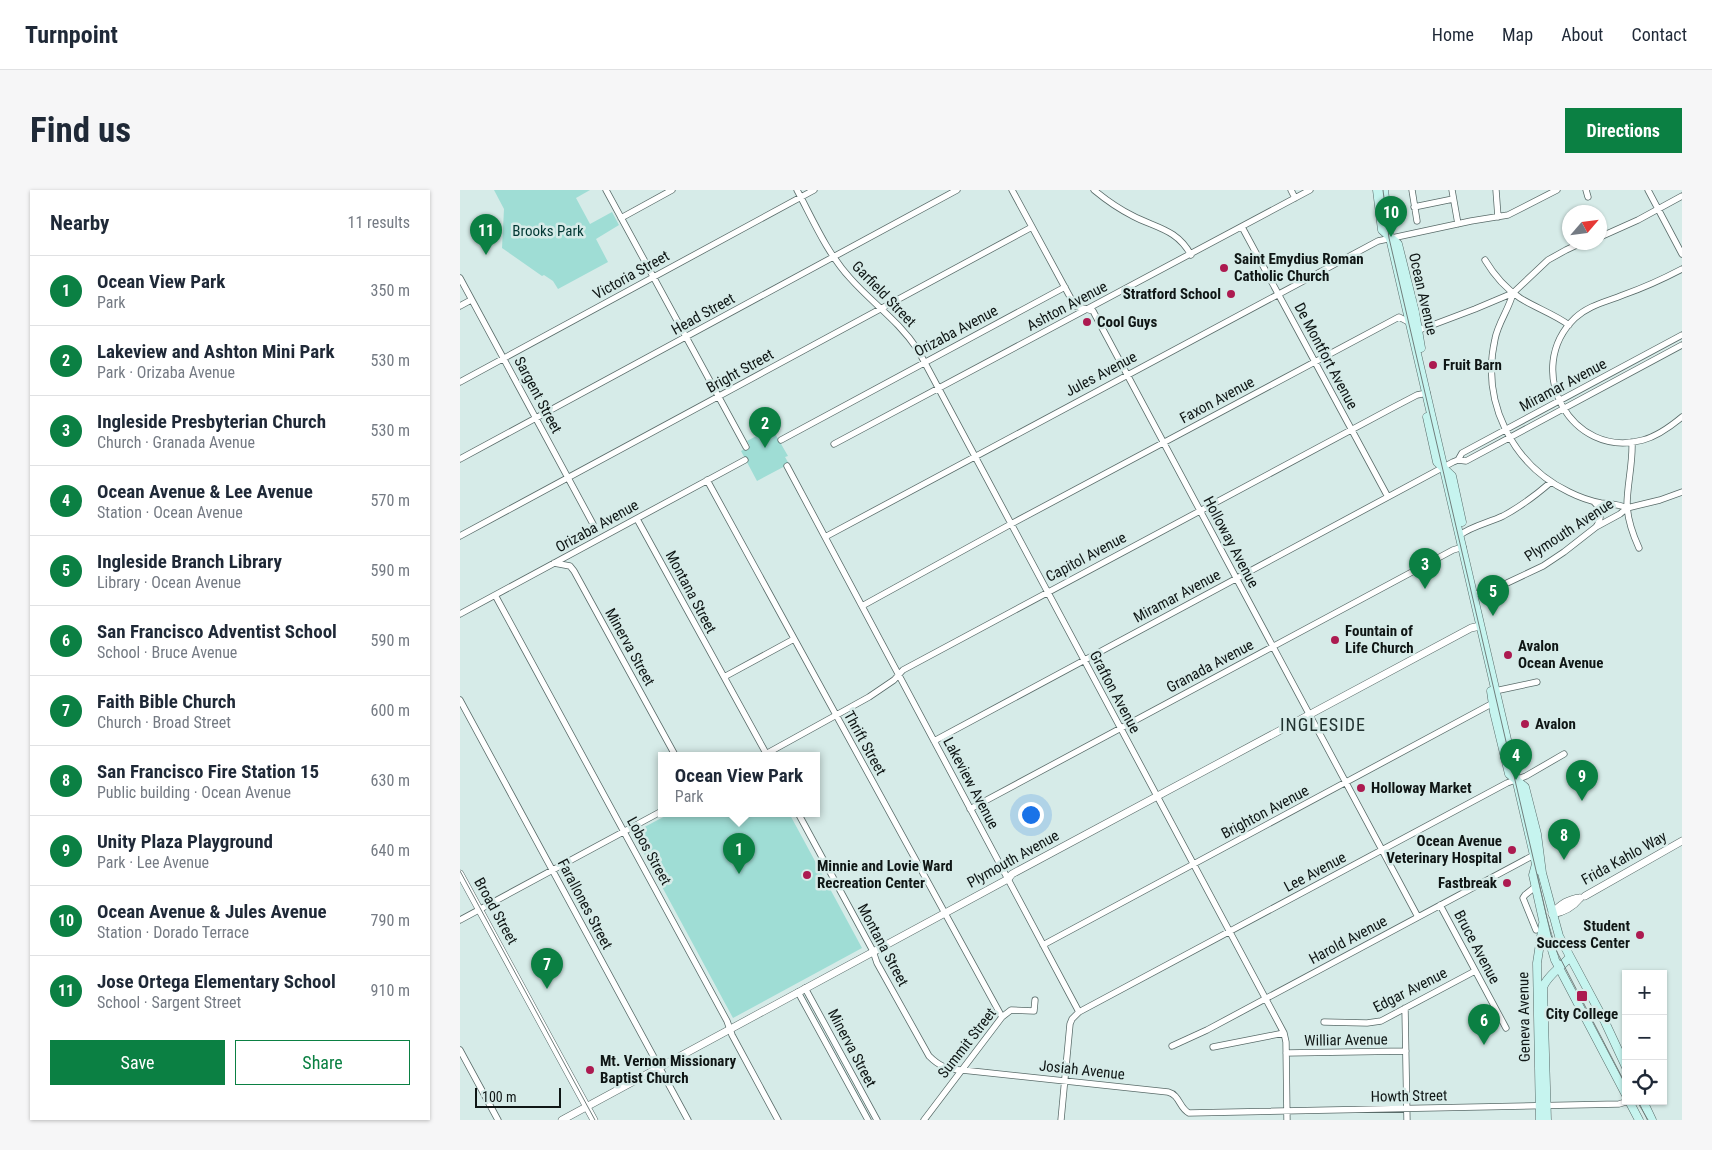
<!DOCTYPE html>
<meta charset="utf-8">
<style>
body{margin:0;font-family:"Roboto Condensed",sans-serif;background:#f6f6f7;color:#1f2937}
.controls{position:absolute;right:15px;bottom:15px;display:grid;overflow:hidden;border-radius:0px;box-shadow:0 1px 4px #0004}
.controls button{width:45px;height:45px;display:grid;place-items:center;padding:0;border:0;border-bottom:1px solid #e0e1e3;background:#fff;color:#1f2937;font:25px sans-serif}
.compass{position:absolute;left:1102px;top:15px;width:45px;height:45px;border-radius:50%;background:#fff;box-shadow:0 1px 4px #0004;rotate:62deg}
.scale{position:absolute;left:15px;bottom:12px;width:86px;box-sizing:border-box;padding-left:5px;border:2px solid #0f1615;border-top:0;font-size:14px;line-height:18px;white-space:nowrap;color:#0f1615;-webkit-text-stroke:4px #d6ebe8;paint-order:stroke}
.you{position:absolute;left:570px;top:624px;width:18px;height:18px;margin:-12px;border:4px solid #fff;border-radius:50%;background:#1a73e8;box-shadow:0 0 0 8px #1a73e833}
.badge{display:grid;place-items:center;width:32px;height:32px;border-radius:50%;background:#0b8043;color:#fff;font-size:16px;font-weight:700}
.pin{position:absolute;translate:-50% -41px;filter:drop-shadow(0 1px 2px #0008)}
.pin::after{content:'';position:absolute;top:26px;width:18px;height:15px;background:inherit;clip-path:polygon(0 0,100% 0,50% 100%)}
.popup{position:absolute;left:198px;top:562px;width:162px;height:65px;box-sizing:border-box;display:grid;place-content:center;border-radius:0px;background:#fff;filter:drop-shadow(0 1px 4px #0005);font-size:16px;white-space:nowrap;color:#747a83}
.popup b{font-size:19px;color:#1f2937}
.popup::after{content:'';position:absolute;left:50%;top:100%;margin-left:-10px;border:10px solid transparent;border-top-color:#fff}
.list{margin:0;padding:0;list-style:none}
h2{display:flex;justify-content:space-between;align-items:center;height:65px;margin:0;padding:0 20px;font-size:21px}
h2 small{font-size:16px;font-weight:400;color:#747a83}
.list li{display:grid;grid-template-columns:32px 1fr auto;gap:15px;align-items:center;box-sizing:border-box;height:70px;padding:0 20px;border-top:1px solid #e0e1e3}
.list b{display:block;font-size:19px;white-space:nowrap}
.list p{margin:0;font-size:16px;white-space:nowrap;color:#747a83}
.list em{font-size:16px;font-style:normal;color:#747a83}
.actions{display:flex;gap:10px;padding:15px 20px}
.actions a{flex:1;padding:11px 0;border:1px solid #0b8043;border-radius:0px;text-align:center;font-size:18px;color:#0b8043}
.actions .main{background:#0b8043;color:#fff}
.icon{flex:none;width:28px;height:28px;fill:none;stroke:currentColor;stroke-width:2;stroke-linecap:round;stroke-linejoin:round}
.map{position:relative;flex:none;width:1222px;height:930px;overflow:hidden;border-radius:0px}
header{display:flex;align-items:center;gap:30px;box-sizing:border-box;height:70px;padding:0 25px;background:#fff;border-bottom:1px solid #e0e1e3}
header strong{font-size:24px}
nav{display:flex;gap:28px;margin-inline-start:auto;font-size:18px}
.intro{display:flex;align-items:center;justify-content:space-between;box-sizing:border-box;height:120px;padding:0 30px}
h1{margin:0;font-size:35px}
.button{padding:12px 22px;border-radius:0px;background:#0b8043;color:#fff;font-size:18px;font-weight:700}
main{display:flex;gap:30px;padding:0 30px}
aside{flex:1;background:#fff;border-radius:0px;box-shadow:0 1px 4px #0004}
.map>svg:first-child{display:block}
.green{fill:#9fddd5}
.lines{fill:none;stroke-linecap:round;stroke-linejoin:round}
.minor-casing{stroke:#596b69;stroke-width:7}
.tertiary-casing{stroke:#596b69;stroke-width:8}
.secondary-casing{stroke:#596b69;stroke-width:9}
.minor{stroke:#fff;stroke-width:5.5}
.tertiary{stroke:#fff;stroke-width:7}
.secondary{stroke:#c6f4ef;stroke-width:8}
.tram{stroke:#707e7c;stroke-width:1}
.poi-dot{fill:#ac1a50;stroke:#d6ebe8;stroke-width:2}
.labels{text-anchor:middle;stroke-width:5;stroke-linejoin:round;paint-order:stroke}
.park-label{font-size:15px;fill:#013733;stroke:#d6ebe8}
.poi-label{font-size:15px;font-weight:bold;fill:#0f1615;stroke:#d6ebe8;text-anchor:start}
.street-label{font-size:15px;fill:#0f1615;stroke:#d6ebe8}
.quarter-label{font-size:18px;letter-spacing:1px;fill:#223331;stroke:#d6ebe8}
</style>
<header>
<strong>Turnpoint</strong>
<nav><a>Home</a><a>Map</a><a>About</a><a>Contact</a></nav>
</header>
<div class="intro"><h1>Find us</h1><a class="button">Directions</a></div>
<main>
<aside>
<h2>Nearby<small>11 results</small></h2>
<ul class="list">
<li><span class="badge">1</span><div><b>Ocean View Park</b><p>Park</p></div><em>350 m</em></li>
<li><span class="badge">2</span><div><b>Lakeview and Ashton Mini Park</b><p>Park · Orizaba Avenue</p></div><em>530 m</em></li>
<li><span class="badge">3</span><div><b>Ingleside Presbyterian Church</b><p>Church · Granada Avenue</p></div><em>530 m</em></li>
<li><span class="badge">4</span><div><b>Ocean Avenue &amp; Lee Avenue</b><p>Station · Ocean Avenue</p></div><em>570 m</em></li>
<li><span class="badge">5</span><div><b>Ingleside Branch Library</b><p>Library · Ocean Avenue</p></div><em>590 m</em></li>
<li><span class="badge">6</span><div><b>San Francisco Adventist School</b><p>School · Bruce Avenue</p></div><em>590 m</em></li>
<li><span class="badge">7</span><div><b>Faith Bible Church</b><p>Church · Broad Street</p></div><em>600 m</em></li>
<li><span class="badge">8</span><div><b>San Francisco Fire Station 15</b><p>Public building · Ocean Avenue</p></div><em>630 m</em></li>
<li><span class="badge">9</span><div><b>Unity Plaza Playground</b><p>Park · Lee Avenue</p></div><em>640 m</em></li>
<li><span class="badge">10</span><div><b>Ocean Avenue &amp; Jules Avenue</b><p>Station · Dorado Terrace</p></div><em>790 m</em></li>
<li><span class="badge">11</span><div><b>Jose Ortega Elementary School</b><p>School · Sargent Street</p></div><em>910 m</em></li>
</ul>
<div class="actions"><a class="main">Save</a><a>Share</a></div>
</aside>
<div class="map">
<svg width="1222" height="930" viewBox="0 0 1222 930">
<rect width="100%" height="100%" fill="#d6ebe8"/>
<path class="green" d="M34,0H130L116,8L130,34L152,22L159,35L136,49L148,72L98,99L93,91L84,85L82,86L42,58L44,19Z
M306,228L328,266L325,267L329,274L297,291L281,261L290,256L287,251L306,241L301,231Z
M211,623H329L402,758L273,828L173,643Z"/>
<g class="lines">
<defs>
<path id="minor" d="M146,0L286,257
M337,0C353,30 367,63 390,88C413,114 438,130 458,160L824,843L826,852L827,930
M552,0L615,116L633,121L958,727
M634,0C646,10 659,19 673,26C696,38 717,39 731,65
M831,0L835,8
M952,0L957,31
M992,0L998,34
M1036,0L1038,27
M1126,0L1128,7
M1188,0L1222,64
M954,17L993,9
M161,28L212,0
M782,37L928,307
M1140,47L1178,30L1222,6
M1025,70C1034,85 1045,98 1060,108C1076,118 1094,124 1109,135
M1222,79C1203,89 1183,98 1163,105C1146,112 1129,115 1115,128C1062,179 1111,270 1183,250C1198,246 1210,237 1222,227
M0,88L133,334
M1053,103C1049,119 1038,133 1035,149C1021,211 1051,274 1109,302C1119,307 1130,311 1141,313C1150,314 1159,314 1167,318
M0,116L11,110
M0,192L354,0
M321,250L605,97
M1172,252C1173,274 1167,294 1167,316C1168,330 1173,345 1179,358
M374,254L850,0
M0,269L497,0
M998,270L1002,263L1222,145
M327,276L619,822L612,829L610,834L601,930
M247,290L542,827
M1134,312C1142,319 1142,328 1136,337
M177,329L307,565
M1000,345C1012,336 1028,333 1043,326C1060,317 1076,305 1091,292
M0,346L572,37
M365,347L918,51L1011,31L1048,25L1097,0
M94,373L110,376L114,381L215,565
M35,405L267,831L272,845L318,930
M1013,405L1047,393L1083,376L1104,362L1136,337L1160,324L1167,318L1200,310L1222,302
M402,416L551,334L939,127L962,139L1015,119L1053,103L1088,70L1106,60L1123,52
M0,424L285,270
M264,487L334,449
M1035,501L1077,492
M0,510L228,930
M474,551L993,272L998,270L1006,271L1222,155
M304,565L409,507L434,490L443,480L934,217L957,205L967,203
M510,619L993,360L1003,357
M338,623L413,761L417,773L469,866C479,876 488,880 502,880L708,902C720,905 719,918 729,923L1159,914L1169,911
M1075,697L1065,705L1063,708L1076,740
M980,715L1046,838
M0,730L202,621
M583,755L1035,512
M345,798L417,930
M338,802L408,930
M945,818L947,930
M619,822L1047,593L1066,586L1104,564
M864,832L907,833L921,831L1015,781
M712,856L747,840L1074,665
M753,857L824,843
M0,860L38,930
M826,863L946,861
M464,930L542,827L551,820L574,821L575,810"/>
<path id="tertiary" d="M0,684L134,930
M1125,706L1222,651
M1092,724C1100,714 1108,709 1120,708
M1092,724C1104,722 1113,717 1120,708
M102,930L548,689L552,684L1011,438L1020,436"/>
<path id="secondary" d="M917,0L922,40L938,54L955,122L961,158
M924,0L930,48L1076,674L1082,683
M967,227L977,272L992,286L1002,332
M1031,501L1034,522L1049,584L1065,597L1077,644L1082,683L1099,746L1145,832L1166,877
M1076,674L1073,685L1083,730L1095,770L1166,905
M1169,911L1179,930
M1183,911L1192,930
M1080,930L1077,773L1083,734
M1087,930L1083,798C1085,788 1102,776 1110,767"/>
</defs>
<use href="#minor" class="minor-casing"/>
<use href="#tertiary" class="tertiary-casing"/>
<use href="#secondary" class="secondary-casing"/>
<use href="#minor" class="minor"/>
<use href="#tertiary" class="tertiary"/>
<use href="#secondary" class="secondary"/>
<path class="tram" d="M923,0L929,48L1091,745L1097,762L1166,895
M0,681L135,930
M1177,911L1188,930"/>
</g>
<g class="poi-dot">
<circle cx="764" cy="78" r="5"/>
<circle cx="771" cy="104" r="5"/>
<circle cx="627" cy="132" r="5"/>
<circle cx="973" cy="175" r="5"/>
<circle cx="875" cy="450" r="5"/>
<circle cx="1048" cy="465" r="5"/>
<circle cx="1065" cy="534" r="5"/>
<circle cx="901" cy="598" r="5"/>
<circle cx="1052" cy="660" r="5"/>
<circle cx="347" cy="685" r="5"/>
<circle cx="1047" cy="693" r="5"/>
<circle cx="1180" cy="745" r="5"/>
<rect x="1116" y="800" width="12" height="12" rx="2.5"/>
<circle cx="130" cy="880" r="5"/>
</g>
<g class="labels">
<g class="park-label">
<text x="88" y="46">Brooks Park</text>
</g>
<g class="poi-label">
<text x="774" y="74">Saint Emydius Roman<tspan x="774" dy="17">Catholic Church</tspan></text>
<text x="761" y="109" text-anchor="end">Stratford School</text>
<text x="637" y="137">Cool Guys</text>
<text x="983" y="180">Fruit Barn</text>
<text x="885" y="446">Fountain of<tspan x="885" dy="17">Life Church</tspan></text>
<text x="1058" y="461">Avalon<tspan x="1058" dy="17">Ocean Avenue</tspan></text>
<text x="1075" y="539">Avalon</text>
<text x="911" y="603">Holloway Market</text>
<text x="1042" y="656" text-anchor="end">Ocean Avenue<tspan x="1042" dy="17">Veterinary Hospital</tspan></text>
<text x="357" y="681">Minnie and Lovie Ward<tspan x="357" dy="17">Recreation Center</tspan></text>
<text x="1037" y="698" text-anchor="end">Fastbreak</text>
<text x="1170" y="741" text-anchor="end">Student<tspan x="1170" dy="17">Success Center</tspan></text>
<text x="1122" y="829" text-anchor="middle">City College</text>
<text x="140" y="876">Mt. Vernon Missionary<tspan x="140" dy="17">Baptist Church</tspan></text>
</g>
<g class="street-label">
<text transform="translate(171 85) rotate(-29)" y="5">Victoria Street</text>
<text transform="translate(424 104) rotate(46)" y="5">Garfield Street</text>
<text transform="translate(963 104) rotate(77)" y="5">Ocean Avenue</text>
<text transform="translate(607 116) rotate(-28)" y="5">Ashton Avenue</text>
<text transform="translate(243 124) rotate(-29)" y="5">Head Street</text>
<text transform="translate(496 141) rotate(-28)" y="5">Orizaba Avenue</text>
<text transform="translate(866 166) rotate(62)" y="5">De Montfort Avenue</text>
<text transform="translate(280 181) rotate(-29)" y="5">Bright Street</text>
<text transform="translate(641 184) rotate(-28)" y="5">Jules Avenue</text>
<text transform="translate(1103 195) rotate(-28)" y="5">Miramar Avenue</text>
<text transform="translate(78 205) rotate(62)" y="5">Sargent Street</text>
<text transform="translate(757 210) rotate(-28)" y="5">Faxon Avenue</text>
<text transform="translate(137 336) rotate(-29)" y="5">Orizaba Avenue</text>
<text transform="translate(1109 340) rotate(-33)" y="5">Plymouth Avenue</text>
<text transform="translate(771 352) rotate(62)" y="5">Holloway Avenue</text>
<text transform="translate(626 367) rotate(-28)" y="5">Capitol Avenue</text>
<text transform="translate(231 402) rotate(62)" y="5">Montana Street</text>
<text transform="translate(717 406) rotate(-28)" y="5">Miramar Avenue</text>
<text transform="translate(170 457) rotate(61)" y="5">Minerva Street</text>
<text transform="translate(750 476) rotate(-28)" y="5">Granada Avenue</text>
<text transform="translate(655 502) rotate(62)" y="5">Grafton Avenue</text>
<text transform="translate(405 553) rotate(61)" y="5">Thrift Street</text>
<text transform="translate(511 593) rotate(62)" y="5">Lakeview Avenue</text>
<text transform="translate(805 622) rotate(-28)" y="5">Brighton Avenue</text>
<text transform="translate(189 661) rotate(61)" y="5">Lobos Street</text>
<text transform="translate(1164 668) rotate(-29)" y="5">Frida Kahlo Way</text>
<text transform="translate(553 669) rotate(-29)" y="5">Plymouth Avenue</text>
<text transform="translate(855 682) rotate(-28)" y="5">Lee Avenue</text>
<text transform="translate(125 714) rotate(62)" y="5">Farallones Street</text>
<text transform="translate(36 721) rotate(61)" y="5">Broad Street</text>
<text transform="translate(888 750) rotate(-28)" y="5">Harold Avenue</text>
<text transform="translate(423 755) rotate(62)" y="5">Montana Street</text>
<text transform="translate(1017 757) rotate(62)" y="5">Bruce Avenue</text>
<text transform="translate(950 800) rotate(-27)" y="5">Edgar Avenue</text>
<text transform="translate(1064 827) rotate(-91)" y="5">Geneva Avenue</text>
<text transform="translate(886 850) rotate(-1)" y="5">Williar Avenue</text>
<text transform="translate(507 853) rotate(-52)" y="5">Summit Street</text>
<text transform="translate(392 858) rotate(62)" y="5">Minerva Street</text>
<text transform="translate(622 880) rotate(6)" y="5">Josiah Avenue</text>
<text transform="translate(949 906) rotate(-1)" y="5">Howth Street</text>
</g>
<g class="quarter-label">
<text x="863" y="541">INGLESIDE</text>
</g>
</g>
</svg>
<div class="controls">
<button>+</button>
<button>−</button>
<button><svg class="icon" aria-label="locate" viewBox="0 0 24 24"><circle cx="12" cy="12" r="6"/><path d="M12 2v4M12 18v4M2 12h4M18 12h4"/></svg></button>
</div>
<svg class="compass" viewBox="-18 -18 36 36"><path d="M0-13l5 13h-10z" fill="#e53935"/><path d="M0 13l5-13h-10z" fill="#747a83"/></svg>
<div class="scale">100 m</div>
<div class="you"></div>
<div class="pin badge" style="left:279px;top:684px">1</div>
<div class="popup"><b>Ocean View Park</b>Park</div>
<div class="pin badge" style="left:305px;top:258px">2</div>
<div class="pin badge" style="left:965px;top:399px">3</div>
<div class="pin badge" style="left:1056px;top:590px">4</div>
<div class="pin badge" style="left:1033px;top:426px">5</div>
<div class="pin badge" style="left:1024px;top:855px">6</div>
<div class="pin badge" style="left:87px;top:799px">7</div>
<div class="pin badge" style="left:1104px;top:670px">8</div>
<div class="pin badge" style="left:1122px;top:611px">9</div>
<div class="pin badge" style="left:931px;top:47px">10</div>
<div class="pin badge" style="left:26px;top:65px">11</div>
</div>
</main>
